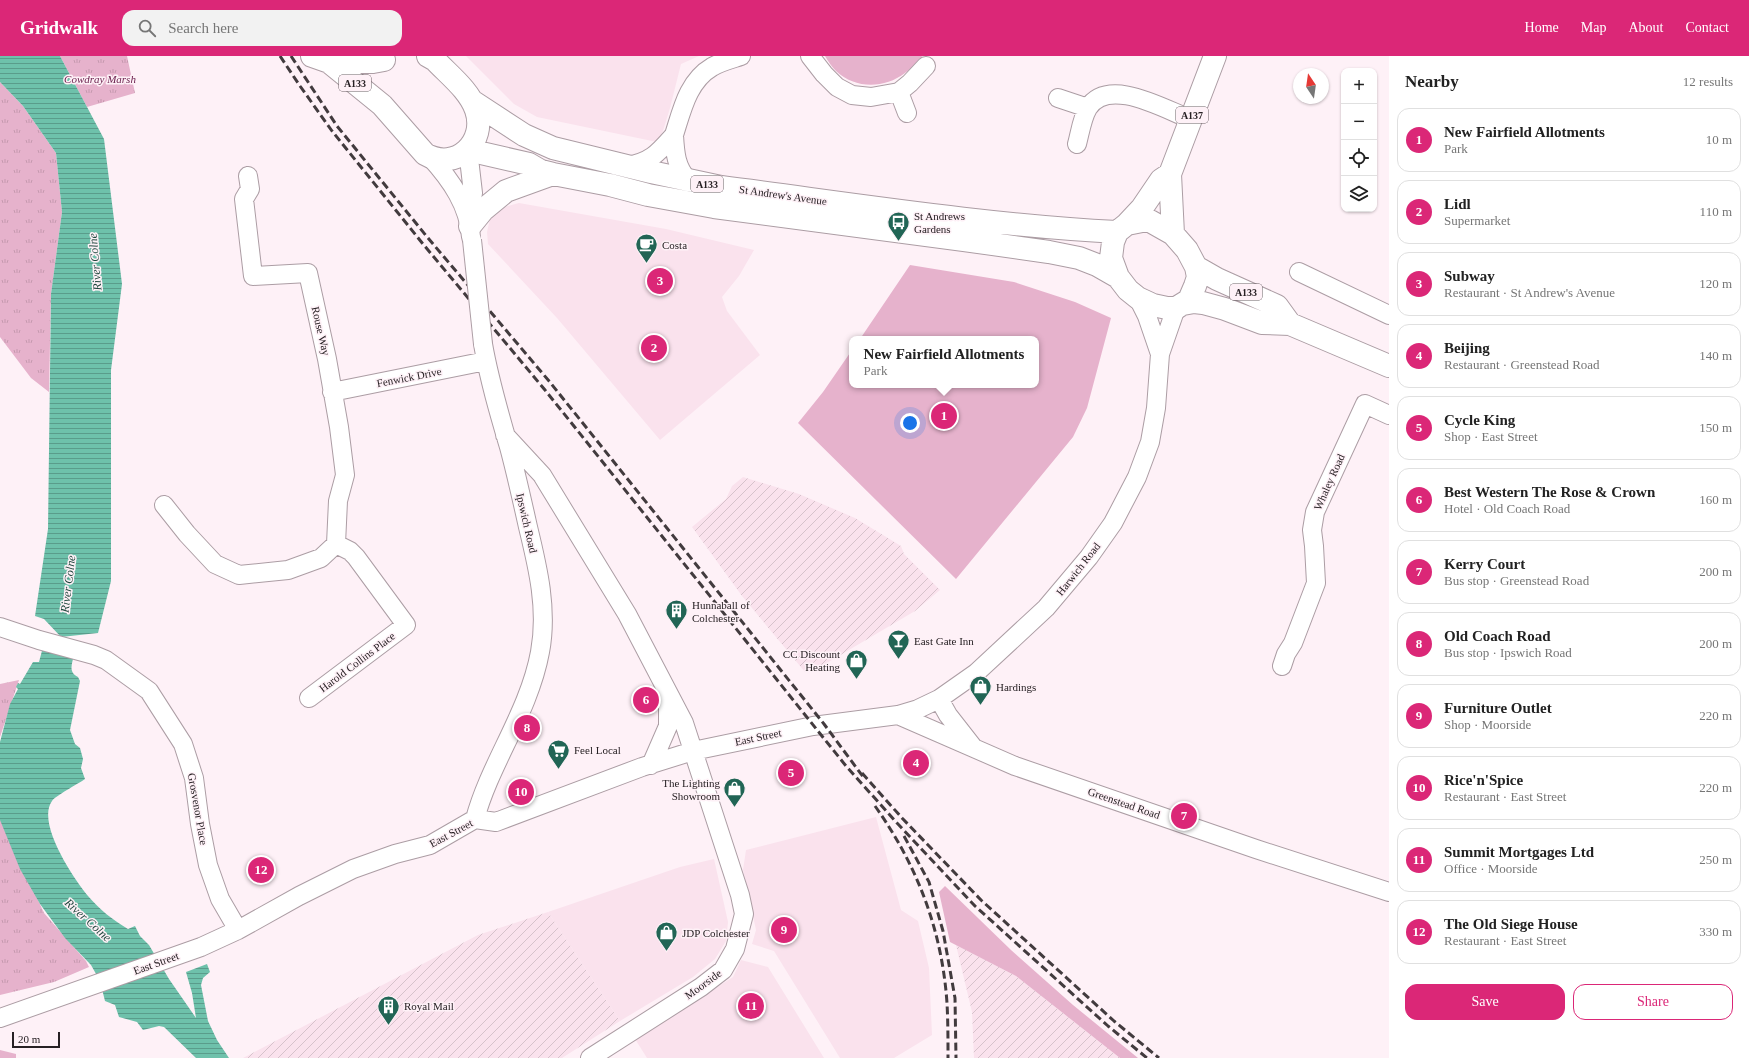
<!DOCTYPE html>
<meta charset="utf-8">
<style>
body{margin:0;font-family:Georgia,serif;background:#f2f2f2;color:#222}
.controls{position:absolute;right:12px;top:12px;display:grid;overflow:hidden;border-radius:8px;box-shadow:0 1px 3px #0004}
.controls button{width:36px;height:36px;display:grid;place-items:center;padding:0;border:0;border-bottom:1px solid #e0e0e0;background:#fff;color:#222;font:20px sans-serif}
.compass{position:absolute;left:1293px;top:12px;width:36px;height:36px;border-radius:50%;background:#fff;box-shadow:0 1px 3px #0004;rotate:347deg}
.scale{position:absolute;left:12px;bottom:10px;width:48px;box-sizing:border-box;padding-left:4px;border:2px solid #272124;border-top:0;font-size:11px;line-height:14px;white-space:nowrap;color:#272124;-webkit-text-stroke:3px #fef1f7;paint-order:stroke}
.you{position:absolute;left:910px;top:367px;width:14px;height:14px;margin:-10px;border:3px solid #fff;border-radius:50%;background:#1a73e8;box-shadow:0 0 0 6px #1a73e833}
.badge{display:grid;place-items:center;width:26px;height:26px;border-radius:50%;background:#db2777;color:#fff;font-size:13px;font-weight:700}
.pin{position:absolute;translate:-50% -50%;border:2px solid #fff;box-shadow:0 1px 4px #0006}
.popup{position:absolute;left:849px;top:280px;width:190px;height:52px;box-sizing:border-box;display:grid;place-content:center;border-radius:8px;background:#fff;filter:drop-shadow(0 1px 3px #0005);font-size:13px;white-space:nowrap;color:#767676}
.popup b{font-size:15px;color:#222}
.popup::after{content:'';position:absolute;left:50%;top:100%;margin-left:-8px;border:8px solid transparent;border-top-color:#fff}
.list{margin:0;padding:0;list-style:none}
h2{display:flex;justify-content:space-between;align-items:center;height:52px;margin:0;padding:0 16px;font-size:17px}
h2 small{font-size:13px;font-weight:400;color:#767676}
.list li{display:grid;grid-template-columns:26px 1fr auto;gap:12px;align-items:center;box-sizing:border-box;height:64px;margin:0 8px 8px;padding:0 8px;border:1px solid #e0e0e0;border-radius:12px}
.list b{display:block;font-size:15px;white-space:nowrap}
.list p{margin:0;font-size:13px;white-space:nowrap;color:#767676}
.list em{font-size:13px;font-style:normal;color:#767676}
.actions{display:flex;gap:8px;padding:12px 16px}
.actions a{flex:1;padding:9px 0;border:1px solid #db2777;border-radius:12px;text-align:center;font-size:14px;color:#db2777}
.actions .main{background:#db2777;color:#fff}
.icon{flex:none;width:22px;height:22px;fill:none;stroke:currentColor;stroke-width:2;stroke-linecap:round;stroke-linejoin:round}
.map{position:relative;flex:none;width:1389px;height:1002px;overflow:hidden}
header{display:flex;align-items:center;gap:24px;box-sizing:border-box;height:56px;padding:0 20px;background:#db2777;color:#fff}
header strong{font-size:19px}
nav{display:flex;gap:22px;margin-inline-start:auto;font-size:14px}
.search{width:280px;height:36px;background:#f2f2f2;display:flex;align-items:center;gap:10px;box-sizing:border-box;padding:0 14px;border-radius:12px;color:#767676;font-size:15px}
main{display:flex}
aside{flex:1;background:#fff}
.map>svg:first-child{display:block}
.built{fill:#fae2ed}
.industrial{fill:url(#industrial-furrows)}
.green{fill:#e6b2cc}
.park{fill:url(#park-tufts)}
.water{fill:url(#water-rules)}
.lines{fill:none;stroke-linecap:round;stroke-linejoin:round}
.minor-casing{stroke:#ac9da4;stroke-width:20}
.major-casing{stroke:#ac9da4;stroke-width:24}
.minor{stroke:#fff;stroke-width:18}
.major{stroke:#fff;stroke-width:22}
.rail{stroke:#423b3e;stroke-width:3;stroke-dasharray:8 4;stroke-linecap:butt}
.minor-bridge-casing{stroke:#ac9da4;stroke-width:20;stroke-linecap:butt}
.minor-bridge{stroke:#fff;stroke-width:18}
.labels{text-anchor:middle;stroke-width:3;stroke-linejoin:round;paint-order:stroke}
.shield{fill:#fef1f7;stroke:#685f63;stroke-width:1}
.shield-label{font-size:10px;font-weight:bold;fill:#272124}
.park-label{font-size:11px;font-style:italic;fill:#6e2350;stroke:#fef1f7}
.street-label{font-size:11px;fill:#272124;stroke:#fef1f7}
.poi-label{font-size:11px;fill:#272124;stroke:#fef1f7;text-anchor:start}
.water-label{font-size:12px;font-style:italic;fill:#1f463c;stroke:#fef1f7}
</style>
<header>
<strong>Gridwalk</strong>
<div class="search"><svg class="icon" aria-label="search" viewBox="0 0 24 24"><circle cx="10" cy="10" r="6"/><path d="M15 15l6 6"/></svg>Search here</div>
<nav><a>Home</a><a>Map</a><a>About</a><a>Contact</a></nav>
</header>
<main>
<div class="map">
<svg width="1389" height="1002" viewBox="0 0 1389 1002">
<defs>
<pattern id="industrial-furrows" width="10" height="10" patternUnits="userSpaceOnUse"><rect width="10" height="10" fill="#fae2ed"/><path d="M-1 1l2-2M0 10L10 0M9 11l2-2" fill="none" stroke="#d6c2cb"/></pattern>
<pattern id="park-tufts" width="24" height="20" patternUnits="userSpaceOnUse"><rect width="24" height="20" fill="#e6b2cc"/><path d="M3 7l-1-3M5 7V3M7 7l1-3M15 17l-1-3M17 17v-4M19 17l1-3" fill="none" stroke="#c599af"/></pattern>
<pattern id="water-rules" width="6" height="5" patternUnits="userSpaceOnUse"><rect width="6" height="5" fill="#6ec1ab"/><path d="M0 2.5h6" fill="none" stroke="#5a9c8b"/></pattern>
</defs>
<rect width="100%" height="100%" fill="#fef1f7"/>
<path class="built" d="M466,0H699L681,8L670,52L663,75L657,86L537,61L514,48Z
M519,147L666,173L754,194L739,220L722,241L727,255L760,299L660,384L557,262L488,188L487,176L490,163L501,152Z
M876,761L901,854L918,865L929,912L932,979L894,1002H840L774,895L752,888L756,874L743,814L746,794Z
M714,803L728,866L726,885L715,903L693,921L620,965L548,856L680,811Z
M741,904L768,911L824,1002H647L635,983L733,921Z"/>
<path class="industrial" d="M743,421L799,438L855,462L901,490L904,498L940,534L915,555L815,614L805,616L742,540L692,471L726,443L732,430Z
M548,856L620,965L562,1002H243L478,879Z
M956,889L1016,920L1120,1002H974L972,956Z"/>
<path class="green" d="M825,0H922C919,8 911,12 905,17C884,33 855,33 836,15C832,11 828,5 825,0Z
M910,209L1014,226L1075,246L1111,262L1087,352L1073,381L956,523L798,367L823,336L852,294V329H1036V283H860Z
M945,830L1011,894L1073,949L1138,1002H1120L1016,920L950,886L939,836Z
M0,994L16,998V1002H0Z"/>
<path class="park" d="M60,0H127L135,37L87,51Z
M0,26L23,50L56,97L62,156L51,238L49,336L31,322L0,281Z
M19,624L0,681V628Z
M0,762L44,857L86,905L89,911L54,926L0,939Z"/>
<path class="water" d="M0,0H60L104,83L122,228L111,314V525L98,577L61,581L44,563L35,560L48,473L51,238L62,156L56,97L23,50L0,26Z
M43,591L74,599C72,608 68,616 78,621L80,625L70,674L75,688L80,692L83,703L81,712L85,723C78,728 55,740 52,745C36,767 74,823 88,840C100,854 113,864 128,873L135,870L140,880L149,889L169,923L196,962L192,937L186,916L207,908L210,916L203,922L201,929L208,965L217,984L229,1002H196L164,971L159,970L143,974L137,966L119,961L115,949L105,945L100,925L91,909L65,882L40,848L20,813L0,764V686L10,648L18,633L16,631L18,627L20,628L33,606H39Z"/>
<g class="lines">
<defs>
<path id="minor" d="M810,0L824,18L837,31L852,39L871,41L899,36L910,27L926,10
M899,36L907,57
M1058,42L1088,52
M674,79C682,54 688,25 712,11C720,6 732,3 741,0
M1077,88C1080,77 1082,62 1088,52C1108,20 1164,53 1190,63
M468,94L473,137L469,163
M430,101C451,124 469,150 471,181
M627,110C651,106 658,97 674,79C675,97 676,111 688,124
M1299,216L1389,259
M1138,242L1147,260L1160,298
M332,336L486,305
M505,379L542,419L627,558L684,667L740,839L744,858L735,893L723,914L701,931L590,1002
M164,449L187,478L215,508L239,519L288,514L321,502L336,488L338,445L345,419L339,371L327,303L308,217L253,220L244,143L250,133L248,120
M0,571L39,584L94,599L106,604L149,635L183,688L194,722L200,768L208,809L220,843L238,874
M1282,610L1286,598L1293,587L1316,527L1314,490L1312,474L1315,456L1365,348L1389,359
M309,642L406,569L356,501L350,495L336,488
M939,643L948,659L973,691
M898,659L1015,710L1256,793L1389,836
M651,709L668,670V640
M475,763C490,707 529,656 540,596C548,554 538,512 528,471C522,444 516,417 509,391C499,357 489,323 483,288
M0,962L201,891L238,874L299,840L353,813L395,798L430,789L475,763L496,766L642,711L693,695L813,670L898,659L918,653L939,643L976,617L1046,552L1089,501L1113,467L1137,421L1150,386L1156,352L1160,298L1176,252"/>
<path id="major" d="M312,0L329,6L382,49L425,98C456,116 487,86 476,54C469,34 449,19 435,4L428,0
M329,6H373L384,4
M472,45L524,79L553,92L651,116L721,131C853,148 984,169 1117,176
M468,94L529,108L541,115L553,118L610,129L648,139L714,151L964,184L1049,196L1079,202L1097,209L1118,221L1128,234L1138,242L1153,249L1167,252H1176L1189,244L1195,230L1198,221L1196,211
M1127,168L1142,152L1161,124L1170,118
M470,170L483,154L506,135L553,118
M1173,178L1170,118L1215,0
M1118,221L1111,202L1113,186L1117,176L1127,168L1142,165H1150L1173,178L1187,194L1196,211L1217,223L1277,250L1290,268
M1183,248L1194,246L1203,247L1225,253L1262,267L1290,268L1389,310"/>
</defs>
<use href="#minor" class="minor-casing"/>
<use href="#major" class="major-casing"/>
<use href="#minor" class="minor"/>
<use href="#major" class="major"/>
<path class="rail" d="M280,0L300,30L332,75L423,188L545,334L846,710L897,767L975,850L1108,970L1147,1002
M291,0L337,70L428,182L549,325L824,668L864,722
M862,717L902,762L981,844L1114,965L1159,1002
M875,750C917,809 942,874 947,947C948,965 948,984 948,1002
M904,780L929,826L943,875L955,942L956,1002"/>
<defs>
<path id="minor-bridge" d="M472,184L483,288"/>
</defs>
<use href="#minor-bridge" class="minor-bridge-casing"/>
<use href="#minor-bridge" class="minor-bridge"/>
</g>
<defs>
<symbol id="bus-pin" viewBox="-11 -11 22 30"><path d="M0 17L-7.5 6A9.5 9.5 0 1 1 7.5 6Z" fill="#216555" stroke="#fef1f7"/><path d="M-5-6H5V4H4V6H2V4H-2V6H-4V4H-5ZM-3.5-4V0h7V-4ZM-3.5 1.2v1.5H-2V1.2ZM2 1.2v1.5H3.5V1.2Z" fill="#fff"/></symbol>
<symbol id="cafe-pin" viewBox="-11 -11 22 30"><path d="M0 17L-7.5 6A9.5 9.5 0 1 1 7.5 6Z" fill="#216555" stroke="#fef1f7"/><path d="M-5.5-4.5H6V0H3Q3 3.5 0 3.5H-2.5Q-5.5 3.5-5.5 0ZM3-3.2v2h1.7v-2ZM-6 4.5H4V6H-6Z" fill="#fff"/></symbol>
<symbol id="building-pin" viewBox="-11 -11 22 30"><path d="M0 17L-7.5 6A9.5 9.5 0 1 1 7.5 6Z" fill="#216555" stroke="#fef1f7"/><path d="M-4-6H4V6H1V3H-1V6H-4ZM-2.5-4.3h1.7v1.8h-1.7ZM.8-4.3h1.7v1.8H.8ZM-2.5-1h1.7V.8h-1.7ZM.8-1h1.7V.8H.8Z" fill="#fff"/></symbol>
<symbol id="bar-pin" viewBox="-11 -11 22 30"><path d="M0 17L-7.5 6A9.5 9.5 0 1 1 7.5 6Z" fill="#216555" stroke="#fef1f7"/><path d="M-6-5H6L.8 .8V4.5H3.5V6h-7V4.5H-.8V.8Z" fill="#fff"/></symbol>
<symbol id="shop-pin" viewBox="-11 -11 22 30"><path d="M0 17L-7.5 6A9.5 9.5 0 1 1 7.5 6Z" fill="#216555" stroke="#fef1f7"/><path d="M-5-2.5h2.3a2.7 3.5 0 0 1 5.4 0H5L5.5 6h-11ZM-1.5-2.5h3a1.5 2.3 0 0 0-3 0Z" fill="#fff"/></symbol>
<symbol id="supermarket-pin" viewBox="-11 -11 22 30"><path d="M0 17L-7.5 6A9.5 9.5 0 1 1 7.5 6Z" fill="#216555" stroke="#fef1f7"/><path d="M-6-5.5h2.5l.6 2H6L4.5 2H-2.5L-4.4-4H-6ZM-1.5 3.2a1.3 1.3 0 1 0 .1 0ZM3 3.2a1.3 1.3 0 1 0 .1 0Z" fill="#fff"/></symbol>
</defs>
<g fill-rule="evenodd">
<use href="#bus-pin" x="886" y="154" width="25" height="34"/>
<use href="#cafe-pin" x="634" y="176" width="25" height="34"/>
<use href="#building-pin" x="664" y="542" width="25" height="34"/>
<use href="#bar-pin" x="886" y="572" width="25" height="34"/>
<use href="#shop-pin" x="844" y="592" width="25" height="34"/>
<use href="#shop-pin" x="968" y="618" width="25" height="34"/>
<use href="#supermarket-pin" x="546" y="682" width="25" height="34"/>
<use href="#shop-pin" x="722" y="720" width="25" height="34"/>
<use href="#shop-pin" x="654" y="864" width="25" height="34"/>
<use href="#building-pin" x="376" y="938" width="25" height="34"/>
</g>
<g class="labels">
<g class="shield">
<rect x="339" y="19" width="32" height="16" rx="3"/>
<rect x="1176" y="51" width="32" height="16" rx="3"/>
<rect x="691" y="120" width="32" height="16" rx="3"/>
<rect x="1230" y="228" width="32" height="16" rx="3"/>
</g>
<g class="shield-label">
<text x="355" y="31">A133</text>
<text x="1192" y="63">A137</text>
<text x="707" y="132">A133</text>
<text x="1246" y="240">A133</text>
</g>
<g class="park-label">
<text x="100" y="27">Cowdray Marsh</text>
</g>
<g class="street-label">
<text transform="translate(783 139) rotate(8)" y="4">St Andrew's Avenue</text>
<text transform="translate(321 275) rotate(77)" y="4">Rouse Way</text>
<text transform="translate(409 321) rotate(-11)" y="4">Fenwick Drive</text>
<text transform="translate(1329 426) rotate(-66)" y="4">Whaley Road</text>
<text transform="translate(527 467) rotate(77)" y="4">Ipswich Road</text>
<text transform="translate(1078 513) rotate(-52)" y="4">Harwich Road</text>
<text transform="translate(357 606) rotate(-37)" y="4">Harold Collins Place</text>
<text transform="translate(758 681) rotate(-12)" y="4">East Street</text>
<text transform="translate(1124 747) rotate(19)" y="4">Greenstead Road</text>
<text transform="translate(198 753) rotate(80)" y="4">Grosvenor Place</text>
<text transform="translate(451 777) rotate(-28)" y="4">East Street</text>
<text transform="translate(156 907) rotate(-20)" y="4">East Street</text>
<text transform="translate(703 928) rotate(-36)" y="4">Moorside</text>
</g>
<g class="poi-label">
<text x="914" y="164">St Andrews<tspan x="914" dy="13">Gardens</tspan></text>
<text x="662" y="193">Costa</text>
<text x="692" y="553">Hunnaball of<tspan x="692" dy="13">Colchester</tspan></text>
<text x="914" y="589">East Gate Inn</text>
<text x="840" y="602" text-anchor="end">CC Discount<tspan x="840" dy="13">Heating</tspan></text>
<text x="996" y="635">Hardings</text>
<text x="574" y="698">Feel Local</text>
<text x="720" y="731" text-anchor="end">The Lighting<tspan x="720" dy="13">Showroom</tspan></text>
<text x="682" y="881">JDP Colchester</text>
<text x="404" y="954">Royal Mail</text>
</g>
<g class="water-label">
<text transform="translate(95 206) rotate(-95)" y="4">River Colne</text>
<text transform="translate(68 528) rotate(-83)" y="4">River Colne</text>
<text transform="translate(88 864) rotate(42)" y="4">River Colne</text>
</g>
</g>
</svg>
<div class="controls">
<button>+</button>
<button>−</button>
<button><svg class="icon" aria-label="locate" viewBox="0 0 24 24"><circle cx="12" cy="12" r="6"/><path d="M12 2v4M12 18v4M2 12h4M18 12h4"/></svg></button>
<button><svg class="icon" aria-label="layers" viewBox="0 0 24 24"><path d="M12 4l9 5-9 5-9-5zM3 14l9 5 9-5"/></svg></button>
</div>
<svg class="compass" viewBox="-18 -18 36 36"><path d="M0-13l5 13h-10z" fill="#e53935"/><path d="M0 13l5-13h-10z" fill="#767676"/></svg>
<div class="scale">20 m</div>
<div class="you"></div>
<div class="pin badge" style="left:944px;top:360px">1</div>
<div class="popup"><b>New Fairfield Allotments</b>Park</div>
<div class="pin badge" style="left:654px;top:292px">2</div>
<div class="pin badge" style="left:660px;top:225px">3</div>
<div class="pin badge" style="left:916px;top:707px">4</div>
<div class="pin badge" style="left:791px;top:717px">5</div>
<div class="pin badge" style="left:646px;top:644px">6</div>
<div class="pin badge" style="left:1184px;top:760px">7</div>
<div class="pin badge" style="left:527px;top:672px">8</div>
<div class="pin badge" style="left:784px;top:874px">9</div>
<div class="pin badge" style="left:521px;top:736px">10</div>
<div class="pin badge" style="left:751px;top:950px">11</div>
<div class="pin badge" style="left:261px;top:814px">12</div>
</div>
<aside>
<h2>Nearby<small>12 results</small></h2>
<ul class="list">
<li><span class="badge">1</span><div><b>New Fairfield Allotments</b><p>Park</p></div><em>10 m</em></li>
<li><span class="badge">2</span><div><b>Lidl</b><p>Supermarket</p></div><em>110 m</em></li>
<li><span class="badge">3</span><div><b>Subway</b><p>Restaurant · St Andrew's Avenue</p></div><em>120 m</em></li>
<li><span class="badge">4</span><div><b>Beijing</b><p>Restaurant · Greenstead Road</p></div><em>140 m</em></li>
<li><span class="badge">5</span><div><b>Cycle King</b><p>Shop · East Street</p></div><em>150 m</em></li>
<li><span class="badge">6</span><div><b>Best Western The Rose &amp; Crown</b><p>Hotel · Old Coach Road</p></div><em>160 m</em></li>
<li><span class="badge">7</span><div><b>Kerry Court</b><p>Bus stop · Greenstead Road</p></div><em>200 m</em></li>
<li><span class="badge">8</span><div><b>Old Coach Road</b><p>Bus stop · Ipswich Road</p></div><em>200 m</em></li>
<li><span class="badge">9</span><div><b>Furniture Outlet</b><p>Shop · Moorside</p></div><em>220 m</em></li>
<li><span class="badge">10</span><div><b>Rice'n'Spice</b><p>Restaurant · East Street</p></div><em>220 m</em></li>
<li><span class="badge">11</span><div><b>Summit Mortgages Ltd</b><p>Office · Moorside</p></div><em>250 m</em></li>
<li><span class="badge">12</span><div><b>The Old Siege House</b><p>Restaurant · East Street</p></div><em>330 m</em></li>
</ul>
<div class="actions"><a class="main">Save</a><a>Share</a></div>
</aside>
</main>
